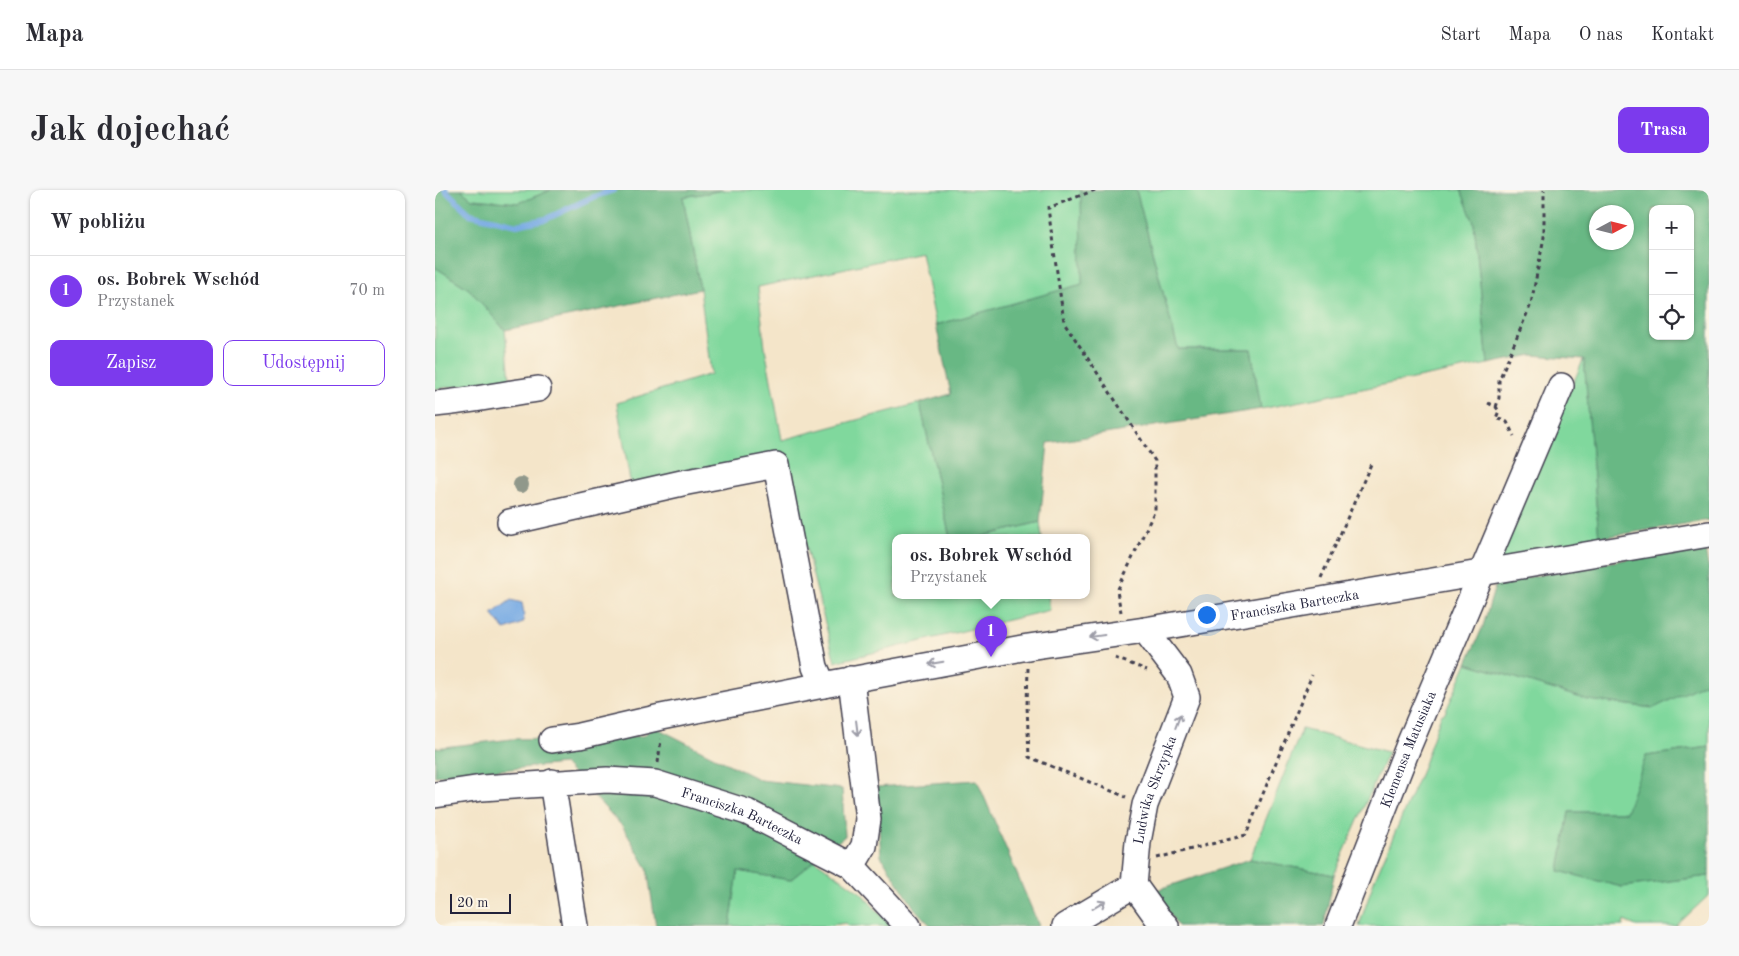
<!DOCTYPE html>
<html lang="pl">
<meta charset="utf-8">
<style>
body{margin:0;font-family:"Old Standard TT",serif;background:#f7f7f7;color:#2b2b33}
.controls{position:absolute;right:15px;top:15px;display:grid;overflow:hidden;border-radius:10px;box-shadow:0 1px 4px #0004}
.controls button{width:45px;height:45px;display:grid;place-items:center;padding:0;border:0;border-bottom:1px solid #e1e1e2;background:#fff;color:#2b2b33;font:25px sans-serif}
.compass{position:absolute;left:1154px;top:15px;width:45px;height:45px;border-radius:50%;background:#fff;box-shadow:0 1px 4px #0004;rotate:83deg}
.scale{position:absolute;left:15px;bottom:12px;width:61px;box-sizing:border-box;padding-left:5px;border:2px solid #22223b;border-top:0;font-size:14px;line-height:18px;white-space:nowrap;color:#22223b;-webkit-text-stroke:4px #fcf5e5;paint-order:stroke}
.you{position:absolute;left:771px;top:424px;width:18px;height:18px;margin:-12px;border:4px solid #fff;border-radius:50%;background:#1a73e8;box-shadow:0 0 0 8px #1a73e833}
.badge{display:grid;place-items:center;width:32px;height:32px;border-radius:50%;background:#7c3aed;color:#fff;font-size:16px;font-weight:700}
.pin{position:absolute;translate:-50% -41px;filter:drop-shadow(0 1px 2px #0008)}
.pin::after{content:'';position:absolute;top:26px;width:18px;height:15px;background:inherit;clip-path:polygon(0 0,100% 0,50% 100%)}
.popup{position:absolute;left:457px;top:344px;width:198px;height:65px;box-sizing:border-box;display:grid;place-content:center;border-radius:10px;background:#fff;filter:drop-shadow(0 1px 4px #0005);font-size:16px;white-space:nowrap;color:#7c7c81}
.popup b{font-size:19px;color:#2b2b33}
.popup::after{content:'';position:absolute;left:50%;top:100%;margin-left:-10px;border:10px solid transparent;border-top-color:#fff}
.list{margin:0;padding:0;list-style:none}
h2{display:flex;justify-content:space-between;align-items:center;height:65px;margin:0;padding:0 20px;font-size:21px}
h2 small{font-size:16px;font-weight:400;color:#7c7c81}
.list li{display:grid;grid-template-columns:32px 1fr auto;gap:15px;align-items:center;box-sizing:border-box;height:70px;padding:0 20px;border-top:1px solid #e1e1e2}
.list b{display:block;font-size:19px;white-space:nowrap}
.list p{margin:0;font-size:16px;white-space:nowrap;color:#7c7c81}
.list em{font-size:16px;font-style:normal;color:#7c7c81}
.actions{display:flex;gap:10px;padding:15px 20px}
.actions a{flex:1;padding:11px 0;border:1px solid #7c3aed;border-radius:10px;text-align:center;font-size:18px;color:#7c3aed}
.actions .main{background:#7c3aed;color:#fff}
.icon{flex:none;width:28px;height:28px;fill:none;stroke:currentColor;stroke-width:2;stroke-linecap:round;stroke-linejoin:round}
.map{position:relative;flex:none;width:1274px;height:736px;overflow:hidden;border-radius:10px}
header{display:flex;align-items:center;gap:30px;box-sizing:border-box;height:70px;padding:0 25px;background:#fff;border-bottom:1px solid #e1e1e2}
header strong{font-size:24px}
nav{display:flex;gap:28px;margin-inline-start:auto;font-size:18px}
.intro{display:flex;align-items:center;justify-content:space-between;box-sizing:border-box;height:120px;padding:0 30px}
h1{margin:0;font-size:35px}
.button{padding:12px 22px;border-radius:10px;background:#7c3aed;color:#fff;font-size:18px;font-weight:700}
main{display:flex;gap:30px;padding:0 30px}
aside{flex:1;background:#fff;border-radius:10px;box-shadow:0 1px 4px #0004}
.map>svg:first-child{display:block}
.green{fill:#80d89d;stroke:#517d6c}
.forest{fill:#68b884;stroke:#456d60;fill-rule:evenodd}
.water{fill:#78abe4;stroke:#4d6690}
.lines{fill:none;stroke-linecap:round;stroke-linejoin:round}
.stream{stroke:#78abe4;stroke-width:6}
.minor-casing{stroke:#423f50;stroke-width:28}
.path{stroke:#423f50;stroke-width:3;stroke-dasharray:4 4;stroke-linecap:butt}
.minor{stroke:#fff;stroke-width:25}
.tree{fill:#90988b}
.oneway{stroke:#9c9ca7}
.labels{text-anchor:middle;stroke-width:5;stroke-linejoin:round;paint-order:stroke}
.street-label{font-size:14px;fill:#22223b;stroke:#fcf5e5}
</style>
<header>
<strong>Mapa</strong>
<nav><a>Start</a><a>Mapa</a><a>O nas</a><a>Kontakt</a></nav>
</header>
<div class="intro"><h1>Jak dojechać</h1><a class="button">Trasa</a></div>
<main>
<aside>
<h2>W pobliżu<small></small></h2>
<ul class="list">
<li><span class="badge">1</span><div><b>os. Bobrek Wschód</b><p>Przystanek</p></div><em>70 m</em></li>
</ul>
<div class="actions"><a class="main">Zapisz</a><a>Udostępnij</a></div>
</aside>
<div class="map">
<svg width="1274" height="736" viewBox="0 0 1274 736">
<rect width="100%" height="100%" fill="#fcf5e5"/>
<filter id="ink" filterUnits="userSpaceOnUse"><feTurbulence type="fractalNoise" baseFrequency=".02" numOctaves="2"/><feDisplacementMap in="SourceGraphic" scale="10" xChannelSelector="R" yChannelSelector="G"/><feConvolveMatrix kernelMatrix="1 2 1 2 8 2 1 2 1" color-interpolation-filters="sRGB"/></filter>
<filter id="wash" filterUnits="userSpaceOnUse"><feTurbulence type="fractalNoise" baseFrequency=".0096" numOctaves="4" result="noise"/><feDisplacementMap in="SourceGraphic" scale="20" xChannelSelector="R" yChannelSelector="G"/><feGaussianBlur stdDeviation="1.12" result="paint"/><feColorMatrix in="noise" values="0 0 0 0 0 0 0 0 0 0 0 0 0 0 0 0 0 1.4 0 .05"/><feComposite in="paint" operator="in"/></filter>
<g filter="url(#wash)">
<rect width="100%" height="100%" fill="#f4e5c9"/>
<path class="green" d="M26,0H116L84,13L37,9Z
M289,0H646L648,94L501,135L486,62L323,97L330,158L347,250L485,213L515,348H461V406H613L615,420L400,472L351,280L199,315L182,213L276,184L265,99L248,7Z
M701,0H1026L1039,33L1053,174L826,219L816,159H743Z
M0,77L34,99L70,140L75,189L0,199Z
M1149,168L1164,348L1060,373Z
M605,332L607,348H541Z
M1032,473L1153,510L1218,518L1274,491V557L1211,566L1192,622H1134L1124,681L1187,697L1274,686V705L1241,736H1201L1189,731L1188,736H924L939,691L987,580L1006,525L1010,523Z
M867,539L953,562L899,685L815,669Z
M380,670L426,703L456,736H414L411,733L390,736H295L303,681L355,690Z"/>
<path class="forest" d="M0,0H26L37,9L84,13L116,0H289L248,7L265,99L70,140L34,99L0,77Z
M646,0H701L743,159H816L826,219L613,253L605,332L541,348H515L485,213L516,204L501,135L647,94Z
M1026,0H1274V330L1164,348L1149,169L1097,165L1053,174L1039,33ZM1218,19H1255V146H1218ZM1162,22H1192V52H1162Z
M1269,355L1274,381V491L1219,518L1153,510L1032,473L1048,436L1061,393Z
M218,536L325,590L407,599L410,646L355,690L303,681L295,736H221L212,678L188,637L129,574L0,586V558L77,549L209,546Z
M1274,557V686L1187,697L1124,681L1134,622H1191L1211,566Z
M542,590L604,736H496L480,719L446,666L441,597Z
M815,669L899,685L889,736H743L719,701Z"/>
<path class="water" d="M76,410L87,413L89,423L88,433L70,440L57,424Z"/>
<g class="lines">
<path class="stream" d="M10,0L35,24L82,35L111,29L158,7L179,0"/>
</g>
</g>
<g filter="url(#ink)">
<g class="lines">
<defs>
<g id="minor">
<path d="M0,214C35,211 69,204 103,199"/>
<path d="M75,332L247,293L341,275L380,477L388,495"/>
<path d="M416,489L433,629L429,656L417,676"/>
<path id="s1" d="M117,550L144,546L226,527L388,495L593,457L710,440L1274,344"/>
<path d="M117,592L140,736"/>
<path id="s2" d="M0,605L47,598L172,590L220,593L312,622L417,676L473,736"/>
<path id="s3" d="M699,695L703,652L710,615L752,507L744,485L710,440"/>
<path d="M699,695L722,727L731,736"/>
<path d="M630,736L699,695"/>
<path id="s4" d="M903,736L973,557L1126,196"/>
</g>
</defs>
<use href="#minor" class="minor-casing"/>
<path class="path" d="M660,0L613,18L629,132L720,271V320L682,401L686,422
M1053,213L1061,217L1064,221L1061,228L1072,232L1079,246
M1061,217L1064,208V190L1096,114L1109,47V0
M886,388L936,274
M680,468L712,480
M593,478L592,515L594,567L691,607
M223,573L226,549
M722,668L811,645L877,485"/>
<use href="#minor" class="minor"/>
</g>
<circle class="tree" cx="86" cy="295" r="8"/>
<defs><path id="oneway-shaft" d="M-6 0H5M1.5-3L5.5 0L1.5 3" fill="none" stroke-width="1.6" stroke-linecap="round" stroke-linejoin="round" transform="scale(1.25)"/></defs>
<g class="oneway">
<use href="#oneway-shaft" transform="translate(662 446) rotate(172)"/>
<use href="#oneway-shaft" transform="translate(501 473) rotate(170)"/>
<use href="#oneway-shaft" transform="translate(743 531) rotate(-69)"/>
<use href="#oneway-shaft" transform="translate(422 538) rotate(83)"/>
<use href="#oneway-shaft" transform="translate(664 715) rotate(-31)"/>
</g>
</g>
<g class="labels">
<g class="street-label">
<text dy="5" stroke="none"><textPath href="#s1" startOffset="755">Franciszka Barteczka</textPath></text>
<text dy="5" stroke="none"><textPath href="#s4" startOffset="190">Klemensa Matusiaka</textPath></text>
<text dy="5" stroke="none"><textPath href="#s3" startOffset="98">Ludwika Skrzypka</textPath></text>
<text dy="5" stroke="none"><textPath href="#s2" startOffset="314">Franciszka Barteczka</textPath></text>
</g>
</g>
</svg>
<div class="controls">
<button>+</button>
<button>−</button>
<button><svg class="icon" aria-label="locate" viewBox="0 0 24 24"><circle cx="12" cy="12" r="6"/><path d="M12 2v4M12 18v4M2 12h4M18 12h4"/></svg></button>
</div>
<svg class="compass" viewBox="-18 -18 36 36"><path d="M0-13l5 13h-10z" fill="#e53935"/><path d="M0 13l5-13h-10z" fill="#7c7c81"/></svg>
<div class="scale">20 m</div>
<div class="you"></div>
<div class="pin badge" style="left:556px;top:467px">1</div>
<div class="popup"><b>os. Bobrek Wschód</b>Przystanek</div>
</div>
</main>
